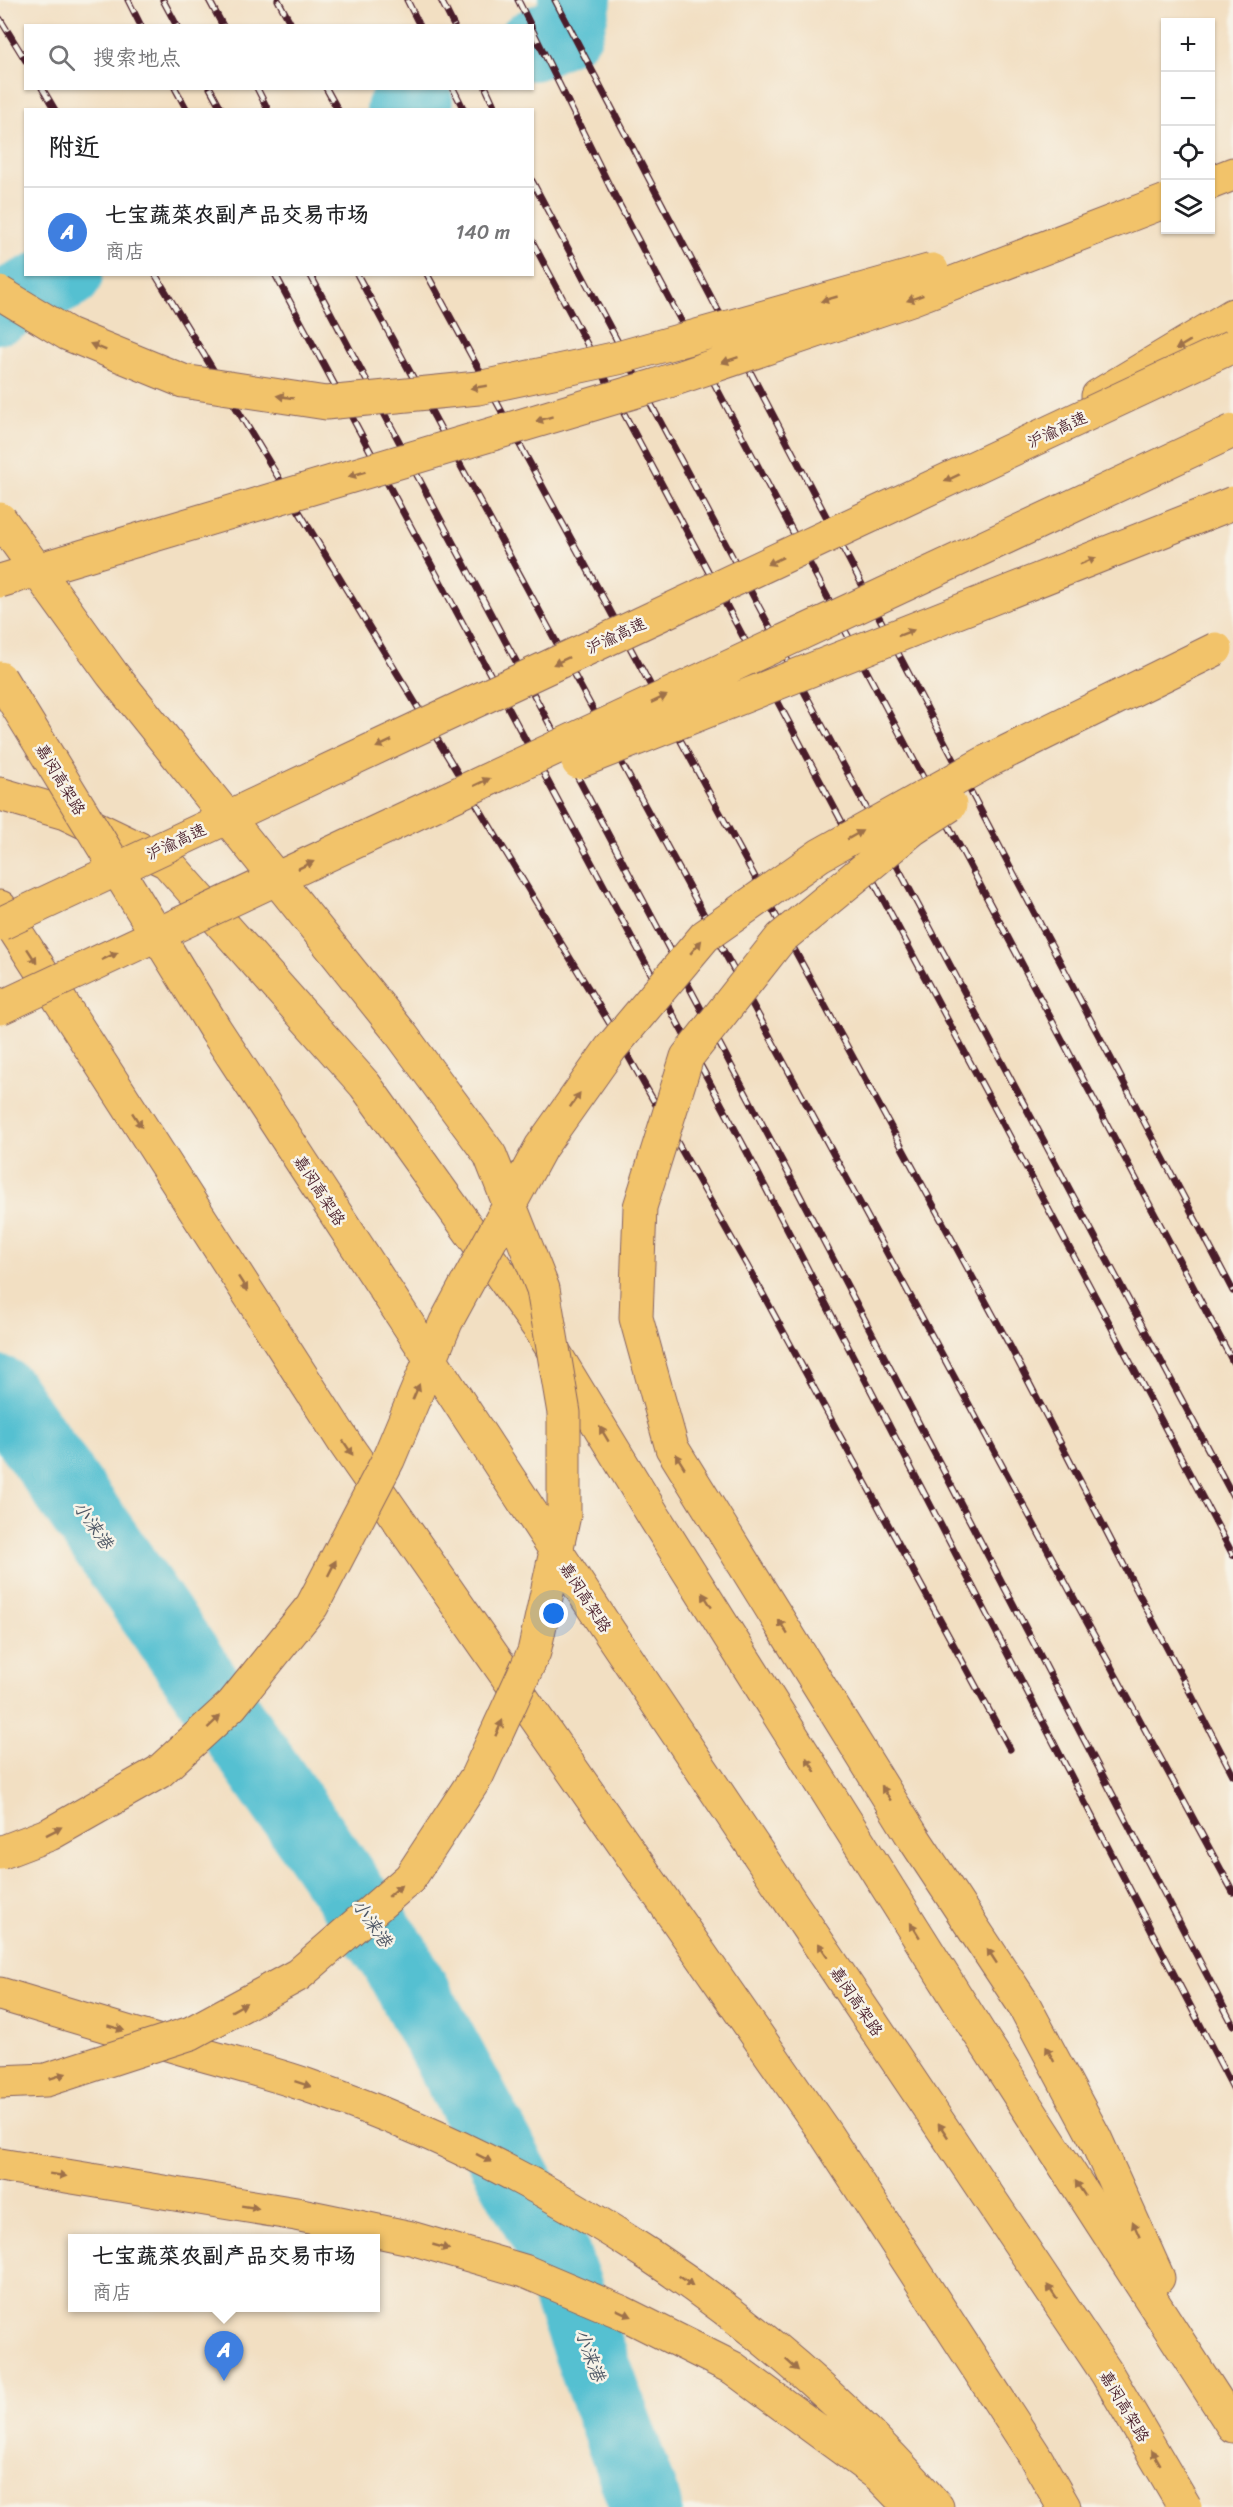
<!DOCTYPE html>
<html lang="zh">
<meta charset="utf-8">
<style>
body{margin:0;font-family:Sriracha,"LXGW WenKai TC",sans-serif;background:#f6f6f6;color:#202124}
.controls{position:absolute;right:18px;top:18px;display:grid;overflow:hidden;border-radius:0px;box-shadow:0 2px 4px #0004}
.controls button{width:54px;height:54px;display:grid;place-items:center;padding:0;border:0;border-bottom:2px solid #e0e0e0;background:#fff;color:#202124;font:30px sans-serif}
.you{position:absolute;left:554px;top:1614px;width:21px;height:21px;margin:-15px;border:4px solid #fff;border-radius:50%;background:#1a73e8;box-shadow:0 0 0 9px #1a73e833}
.badge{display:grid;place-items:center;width:39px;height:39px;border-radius:50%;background:#0f766e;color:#fff;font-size:20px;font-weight:700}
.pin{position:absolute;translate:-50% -50px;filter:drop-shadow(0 2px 3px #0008)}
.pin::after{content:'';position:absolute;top:32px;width:21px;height:18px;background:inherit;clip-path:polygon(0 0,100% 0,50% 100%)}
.popup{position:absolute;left:68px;top:2234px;width:312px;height:78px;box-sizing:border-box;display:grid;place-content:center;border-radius:0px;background:#fff;filter:drop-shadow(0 2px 4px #0005);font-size:20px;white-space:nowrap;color:#757577}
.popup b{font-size:22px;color:#202124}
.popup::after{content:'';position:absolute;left:50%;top:100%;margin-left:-12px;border:12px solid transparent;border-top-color:#fff}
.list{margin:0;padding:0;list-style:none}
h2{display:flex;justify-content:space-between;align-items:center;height:78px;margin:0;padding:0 24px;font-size:26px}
h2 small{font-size:20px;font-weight:400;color:#757577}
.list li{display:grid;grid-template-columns:39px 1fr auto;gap:18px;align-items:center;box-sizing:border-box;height:90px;padding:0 24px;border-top:2px solid #e0e0e0}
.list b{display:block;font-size:22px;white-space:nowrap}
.list p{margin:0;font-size:20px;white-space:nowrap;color:#757577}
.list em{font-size:20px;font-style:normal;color:#757577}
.icon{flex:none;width:33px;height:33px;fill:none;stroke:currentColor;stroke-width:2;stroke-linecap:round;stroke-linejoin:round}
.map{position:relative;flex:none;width:1233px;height:2507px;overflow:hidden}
.search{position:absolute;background:#fff;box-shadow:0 2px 4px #0004;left:24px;top:24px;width:510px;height:66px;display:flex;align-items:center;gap:15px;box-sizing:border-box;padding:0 21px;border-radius:0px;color:#757577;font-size:22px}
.panel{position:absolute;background:#fff;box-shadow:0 2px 4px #0004;left:24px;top:108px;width:510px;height:168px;border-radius:0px}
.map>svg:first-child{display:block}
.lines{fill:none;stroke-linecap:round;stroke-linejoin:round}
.river{stroke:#55c0d1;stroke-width:72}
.highway-casing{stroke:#856260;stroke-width:35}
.highway{stroke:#f2c36a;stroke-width:33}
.rail-casing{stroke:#4a1f2b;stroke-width:7}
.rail{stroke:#f7f3e8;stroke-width:4.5;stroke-dasharray:14;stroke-linecap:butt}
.highway-bridge-casing{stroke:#856260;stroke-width:35;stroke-linecap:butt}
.highway-bridge{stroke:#f2c36a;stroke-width:33}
.oneway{fill:#9e714a}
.labels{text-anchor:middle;stroke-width:5;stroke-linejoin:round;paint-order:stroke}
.street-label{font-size:16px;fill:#4a1f2b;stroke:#f7f3e8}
.water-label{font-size:18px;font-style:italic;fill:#4e5765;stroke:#f7f3e8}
</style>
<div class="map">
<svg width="1233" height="2507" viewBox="0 0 1233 2507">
<rect width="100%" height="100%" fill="#f7f3e8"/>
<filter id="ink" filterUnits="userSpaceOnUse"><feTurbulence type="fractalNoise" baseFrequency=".0167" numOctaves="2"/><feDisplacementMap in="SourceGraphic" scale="12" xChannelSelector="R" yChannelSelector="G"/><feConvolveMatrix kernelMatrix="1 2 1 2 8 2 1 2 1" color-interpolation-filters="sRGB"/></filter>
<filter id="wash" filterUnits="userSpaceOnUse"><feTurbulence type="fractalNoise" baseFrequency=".008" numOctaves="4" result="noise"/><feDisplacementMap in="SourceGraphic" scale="24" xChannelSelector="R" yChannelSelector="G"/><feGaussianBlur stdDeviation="1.35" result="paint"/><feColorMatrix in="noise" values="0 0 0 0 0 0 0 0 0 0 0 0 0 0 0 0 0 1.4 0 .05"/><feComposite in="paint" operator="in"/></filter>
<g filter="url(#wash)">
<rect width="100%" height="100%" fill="#f2dfc2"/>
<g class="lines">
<path class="river" d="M532,45L568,28L576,0
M402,110L417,102
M0,308L67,274
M0,1392L395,1957L550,2243L646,2507"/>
</g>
</g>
<g filter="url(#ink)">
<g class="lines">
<defs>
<path id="highway" d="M1210,183L1233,174
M1098,396L1233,315
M0,794L65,813L167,862L365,1085L542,1332L655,1518L979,2033L1233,2426
M0,907L346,1445L825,2133L1033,2453L1064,2507
M0,1994C68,2014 136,2034 204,2055C239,2065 275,2074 309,2086C548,2169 770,2315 937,2507
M1024,2005L1095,2138L1158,2278
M0,2165L296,2214L411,2238L524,2271L621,2312L733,2368L880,2476L910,2507"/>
</defs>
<use href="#highway" class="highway-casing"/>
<use href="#highway" class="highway"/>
<defs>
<path id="rail" d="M128,0L141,26
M163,0L177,26
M209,0L223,26
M278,0L292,26
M407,0L420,26
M441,0L454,26
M518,0L531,26
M555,0L1233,1291
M0,19L26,61
M532,29L610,187L1233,1362
M42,88L55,110
M175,88L187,110
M210,88L222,110
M257,88L268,110
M326,88L338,110
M453,88L464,110
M486,88L496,110
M532,181L1233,1496
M532,241L1233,1555
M155,274L613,1029L758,1285L1010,1749
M275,274L746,1150L1233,2088
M310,274L784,1165L1233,2025
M357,274L1233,1892
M427,274L1011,1348L1233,1775"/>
</defs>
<use href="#rail" class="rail-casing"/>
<use href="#rail" class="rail"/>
<defs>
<path id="highway-bridge" d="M0,293L68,334L183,381L326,403L478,388L618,358L932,270
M0,519L112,674L401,1034L490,1155L543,1289L564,1413V1515L534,1652L477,1776L410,1878L298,1975L191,2033L46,2080L0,2082
M0,581L657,385L911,299L1166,201
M0,678L215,1029L602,1621L1106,2372L1185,2507
M578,762L1233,503
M950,805L913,829L781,938L687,1057L640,1207L636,1318L672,1448L913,1837L1024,2005
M0,924L1233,346
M0,1008L1233,431
M0,1853L50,1834L159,1772L232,1705L312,1606L388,1460L446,1322L541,1147L611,1048L705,936L820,855L990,760L1216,649"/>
</defs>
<use href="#highway-bridge" class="highway-bridge-casing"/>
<use href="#highway-bridge" class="highway-bridge"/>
</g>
<defs><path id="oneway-solid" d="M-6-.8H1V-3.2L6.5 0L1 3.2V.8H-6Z" transform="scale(1.5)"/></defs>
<g class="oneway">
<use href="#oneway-solid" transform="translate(915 298) rotate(160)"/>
<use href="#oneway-solid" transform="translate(829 299) rotate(164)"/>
<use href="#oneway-solid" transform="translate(1183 345) rotate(149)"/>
<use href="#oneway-solid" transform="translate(98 347) rotate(-158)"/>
<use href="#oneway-solid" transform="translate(730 360) rotate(161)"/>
<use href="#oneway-solid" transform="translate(479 387) rotate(171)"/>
<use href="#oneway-solid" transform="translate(285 397) rotate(-171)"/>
<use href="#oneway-solid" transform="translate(544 419) rotate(163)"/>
<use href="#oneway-solid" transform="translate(357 474) rotate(164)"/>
<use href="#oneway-solid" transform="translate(952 478) rotate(155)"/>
<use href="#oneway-solid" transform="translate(775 561) rotate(155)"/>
<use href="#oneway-solid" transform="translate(1088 561) rotate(-22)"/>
<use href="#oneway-solid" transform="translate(906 633) rotate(-21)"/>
<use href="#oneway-solid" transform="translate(561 661) rotate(155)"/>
<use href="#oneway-solid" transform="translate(659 699) rotate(-25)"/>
<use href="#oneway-solid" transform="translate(384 744) rotate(155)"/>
<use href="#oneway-solid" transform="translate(482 782) rotate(-25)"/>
<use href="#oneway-solid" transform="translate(855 835) rotate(-29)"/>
<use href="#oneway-solid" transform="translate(306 865) rotate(-25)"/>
<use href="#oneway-solid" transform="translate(696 947) rotate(-50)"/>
<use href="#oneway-solid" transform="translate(32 956) rotate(57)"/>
<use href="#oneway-solid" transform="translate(110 956) rotate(-25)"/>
<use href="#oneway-solid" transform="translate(575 1100) rotate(-55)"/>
<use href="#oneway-solid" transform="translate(137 1120) rotate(57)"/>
<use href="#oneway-solid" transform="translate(243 1284) rotate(57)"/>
<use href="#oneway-solid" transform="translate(416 1392) rotate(-67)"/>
<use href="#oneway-solid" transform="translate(604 1434) rotate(-121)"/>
<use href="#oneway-solid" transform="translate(348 1448) rotate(56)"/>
<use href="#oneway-solid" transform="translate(680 1461) rotate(-122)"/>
<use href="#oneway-solid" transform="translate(332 1568) rotate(-63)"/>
<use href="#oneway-solid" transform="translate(707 1600) rotate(-122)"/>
<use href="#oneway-solid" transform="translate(783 1627) rotate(-122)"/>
<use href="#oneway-solid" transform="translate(214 1722) rotate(-43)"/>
<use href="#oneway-solid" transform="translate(499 1728) rotate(-66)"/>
<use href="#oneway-solid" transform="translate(811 1765) rotate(-122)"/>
<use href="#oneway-solid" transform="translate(886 1793) rotate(-122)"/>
<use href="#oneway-solid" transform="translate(54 1831) rotate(-27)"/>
<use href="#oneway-solid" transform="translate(395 1891) rotate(-41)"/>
<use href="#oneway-solid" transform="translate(915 1930) rotate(-122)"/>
<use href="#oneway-solid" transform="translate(823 1950) rotate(-124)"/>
<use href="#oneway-solid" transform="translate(992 1956) rotate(-123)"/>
<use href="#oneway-solid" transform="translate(239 2007) rotate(-29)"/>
<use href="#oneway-solid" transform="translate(116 2028) rotate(17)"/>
<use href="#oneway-solid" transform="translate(1050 2054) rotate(-118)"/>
<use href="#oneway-solid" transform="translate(58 2076) rotate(-18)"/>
<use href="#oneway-solid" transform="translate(303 2084) rotate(18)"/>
<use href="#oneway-solid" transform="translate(943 2130) rotate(-124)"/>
<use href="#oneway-solid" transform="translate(484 2158) rotate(27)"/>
<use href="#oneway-solid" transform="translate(58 2175) rotate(9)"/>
<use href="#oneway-solid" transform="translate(1080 2188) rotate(-123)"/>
<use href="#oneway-solid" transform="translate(250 2207) rotate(9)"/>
<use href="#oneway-solid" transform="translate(1136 2229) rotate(-114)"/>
<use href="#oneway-solid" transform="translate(441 2247) rotate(16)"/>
<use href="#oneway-solid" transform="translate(686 2281) rotate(36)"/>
<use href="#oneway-solid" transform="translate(1052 2292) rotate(-124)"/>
<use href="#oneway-solid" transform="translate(624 2313) rotate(25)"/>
<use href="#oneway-solid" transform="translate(792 2365) rotate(42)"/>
<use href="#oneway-solid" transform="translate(1156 2457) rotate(-120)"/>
</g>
</g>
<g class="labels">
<g class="street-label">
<text transform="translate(1057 429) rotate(-25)" y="6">沪渝高速</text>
<text transform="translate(616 635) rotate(-25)" y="6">沪渝高速</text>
<text transform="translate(61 779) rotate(59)" y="6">嘉闵高架路</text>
<text transform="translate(176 841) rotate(-25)" y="6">沪渝高速</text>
<text transform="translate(320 1190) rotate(57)" y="6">嘉闵高架路</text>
<text transform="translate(586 1597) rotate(57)" y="6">嘉闵高架路</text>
<text transform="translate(857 2001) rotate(56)" y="6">嘉闵高架路</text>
<text transform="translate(1125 2406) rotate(59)" y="6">嘉闵高架路</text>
</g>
<g class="water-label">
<text transform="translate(93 1525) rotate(55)" y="6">小涞港</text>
<text transform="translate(372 1923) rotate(55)" y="6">小涞港</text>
<text transform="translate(590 2355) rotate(70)" y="6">小涞港</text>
</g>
</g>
</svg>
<div class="controls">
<button>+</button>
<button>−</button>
<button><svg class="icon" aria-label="locate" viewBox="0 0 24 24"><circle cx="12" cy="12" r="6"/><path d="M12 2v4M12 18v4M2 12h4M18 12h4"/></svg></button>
<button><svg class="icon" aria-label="layers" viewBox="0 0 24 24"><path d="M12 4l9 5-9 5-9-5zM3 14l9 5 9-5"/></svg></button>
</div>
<div class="you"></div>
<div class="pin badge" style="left:224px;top:2381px;background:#3f7fe0">A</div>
<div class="popup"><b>七宝蔬菜农副产品交易市场</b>商店</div>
<div class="search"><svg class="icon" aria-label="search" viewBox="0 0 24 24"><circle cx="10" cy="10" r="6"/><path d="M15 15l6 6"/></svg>搜索地点</div>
<section class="panel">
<h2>附近<small></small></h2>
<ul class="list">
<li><span class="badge" style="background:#3f7fe0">A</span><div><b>七宝蔬菜农副产品交易市场</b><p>商店</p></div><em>140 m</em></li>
</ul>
</section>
</div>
